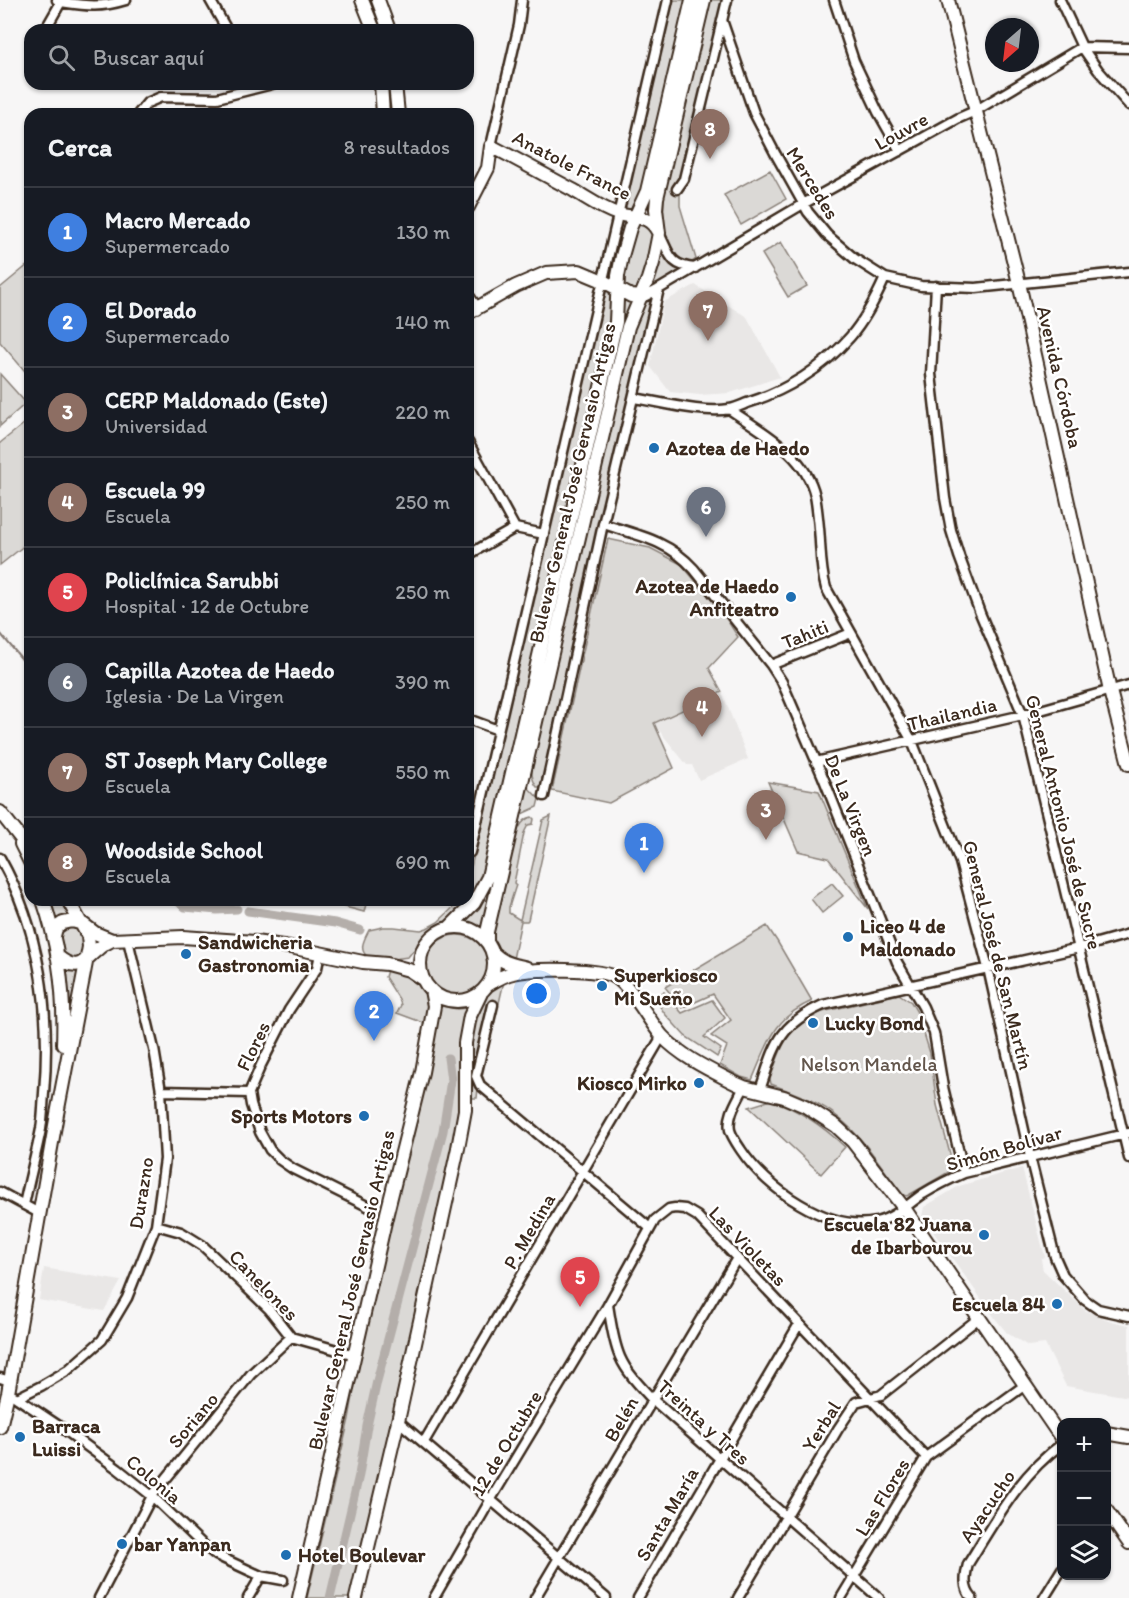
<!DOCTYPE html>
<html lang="es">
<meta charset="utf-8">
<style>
body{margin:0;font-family:Itim,sans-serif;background:#242831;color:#f1f3f6}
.controls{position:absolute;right:18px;bottom:18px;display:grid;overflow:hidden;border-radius:12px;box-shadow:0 2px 4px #0004}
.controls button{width:54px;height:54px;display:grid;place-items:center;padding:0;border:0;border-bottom:2px solid #363941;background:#171b24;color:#f1f3f6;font:30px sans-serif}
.compass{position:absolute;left:985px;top:18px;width:54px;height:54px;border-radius:50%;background:#171b24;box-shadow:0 2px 4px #0004;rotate:208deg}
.you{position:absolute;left:537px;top:994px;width:21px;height:21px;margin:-15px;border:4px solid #fff;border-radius:50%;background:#1a73e8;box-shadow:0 0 0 9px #1a73e833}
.badge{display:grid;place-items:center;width:39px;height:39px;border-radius:50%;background:#b45309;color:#fff;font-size:20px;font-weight:700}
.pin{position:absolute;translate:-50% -50px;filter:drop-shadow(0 2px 3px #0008)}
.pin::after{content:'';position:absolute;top:32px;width:21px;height:18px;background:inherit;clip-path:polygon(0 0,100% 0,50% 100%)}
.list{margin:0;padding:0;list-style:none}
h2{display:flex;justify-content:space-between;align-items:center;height:78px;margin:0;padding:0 24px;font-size:26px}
h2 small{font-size:20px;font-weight:400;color:#9ea1a6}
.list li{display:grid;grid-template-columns:39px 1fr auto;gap:18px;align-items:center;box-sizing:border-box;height:90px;padding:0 24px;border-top:2px solid #363941}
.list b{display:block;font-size:22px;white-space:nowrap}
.list p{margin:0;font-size:20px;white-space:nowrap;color:#9ea1a6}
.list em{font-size:20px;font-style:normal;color:#9ea1a6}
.icon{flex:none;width:33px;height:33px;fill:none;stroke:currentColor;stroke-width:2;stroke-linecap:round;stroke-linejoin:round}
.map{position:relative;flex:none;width:1129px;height:1598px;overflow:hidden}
.search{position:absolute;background:#171b24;box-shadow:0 2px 4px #0004;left:24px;top:24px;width:450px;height:66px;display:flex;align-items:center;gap:15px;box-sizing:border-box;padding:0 21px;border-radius:18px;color:#9ea1a6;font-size:22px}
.panel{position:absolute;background:#171b24;box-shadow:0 2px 4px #0004;left:24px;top:108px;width:450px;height:798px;border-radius:18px}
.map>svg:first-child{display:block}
.built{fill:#e9e7e6}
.green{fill:#dbd9d6;stroke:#8b827a;stroke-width:1.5}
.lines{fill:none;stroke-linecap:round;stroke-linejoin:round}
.stream{stroke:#847972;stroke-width:2}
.canal{stroke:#b4aeaa;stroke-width:9}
.street-casing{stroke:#3b2a1e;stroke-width:13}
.secondary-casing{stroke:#3b2a1e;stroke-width:16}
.street{stroke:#fff;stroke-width:8}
.secondary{stroke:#fff;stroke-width:12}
.poi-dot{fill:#1f6fb2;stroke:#fff;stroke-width:2}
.labels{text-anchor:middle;stroke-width:5;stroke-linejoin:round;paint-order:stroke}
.street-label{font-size:20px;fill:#3b2a1e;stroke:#fff}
.poi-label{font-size:20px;font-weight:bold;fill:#3b2a1e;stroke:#fff;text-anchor:start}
.park-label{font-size:20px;fill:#63564c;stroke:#fff}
</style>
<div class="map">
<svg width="1129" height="1598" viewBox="0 0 1129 1598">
<rect width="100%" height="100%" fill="#f7f6f6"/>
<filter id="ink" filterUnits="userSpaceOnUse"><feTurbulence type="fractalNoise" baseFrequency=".0167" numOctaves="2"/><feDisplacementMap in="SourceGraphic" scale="12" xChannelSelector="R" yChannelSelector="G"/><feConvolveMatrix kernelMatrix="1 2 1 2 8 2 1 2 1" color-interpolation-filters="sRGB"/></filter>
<g filter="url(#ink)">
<path class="built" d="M695,285L747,317L780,377L730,393L700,395L670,392L650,366L664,302Z
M722,692L748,759L699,780L692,765H687L653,723Z
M1022,1168L1045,1257L1041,1259L1043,1270L1086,1311L1111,1321L1129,1325V1397L1066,1386L1045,1344L1028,1346L1007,1333L995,1318L922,1216L924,1207L959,1186Z
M44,1268L121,1281L104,1311L39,1300Z"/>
<path class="green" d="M672,0H687L646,180L633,210H623Z
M707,0H722L681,171L674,190L677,193L680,192V206L696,259L689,264L675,259L663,231L664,191Z
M770,170L786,199L741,225L724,195Z
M638,224H647L653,235C651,246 647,290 632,290C627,290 624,286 621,282L634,228Z
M781,242L807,286L788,297L762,254Z
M662,247C669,259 670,268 685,270L649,292Z
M29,264L30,265V377L0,342V288Z
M604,288L607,289L611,298L612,322L580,453L563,531L484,874L473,897L449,921L426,935L408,957L393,959L367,956C358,949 365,938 369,930L383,927H394L421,930L427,928L438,922L461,900H468V882L491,772Z
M647,298L654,300L599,522L542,784L540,787H537C524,770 540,750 538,731L631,331L643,303Z
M622,300L632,303L481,930L475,926L462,922L476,908Z
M0,374L26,403L0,426Z
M30,419V541L0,565V443Z
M608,539L650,548L681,564L722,612L738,637L709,668L722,692L654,723L674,768L609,803L552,791Z
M768,782L819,791L868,909L828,858L798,851Z
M526,785L539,799L537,807L522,814L520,813Z
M551,816L528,920L527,921H521L513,959C500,953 494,946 491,932L509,859L511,857C515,843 516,820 532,817L534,819L533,824L528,825L524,833L514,883L516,885L509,907V913L520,920L543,820Z
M832,883L843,896L822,913L811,899Z
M50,900H62L75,917L57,922Z
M319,900H367L364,912Z
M68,926L77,928L84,936L83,956L73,961L59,953L60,929Z
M767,926L777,941L812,1001C773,1018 768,1044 752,1080L741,1077L720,1065L727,1046L711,1036L731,1020L713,994L682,1008L665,987Z
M426 966a31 31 0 1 1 62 0a31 31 0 1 1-62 0Z
M65,969L81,970L67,1036Z
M387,970L414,977C426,998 432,997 424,1023L397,1013L401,1005L399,999L385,977Z
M505,977L499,1003L491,1001L488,1003L472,1071L473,1082L478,1088L477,1098H471C469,1069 463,1026 482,1002C489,993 497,985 505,977Z
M664,992L682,1013L712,1000L725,1018L704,1037L721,1049L717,1057L685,1036L665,1014L653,996Z
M899,994L911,1002L918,1014L930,1053L937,1105L954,1169L907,1196L902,1194C883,1169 864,1138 839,1118C819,1101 795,1093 771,1084L770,1079C782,1046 786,1025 822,1012Z
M441,1006L457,1009L466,1008L467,1009L463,1020L460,1042L461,1110L351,1598H307L349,1419L363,1339Z
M771,1100C800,1110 823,1126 845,1147L821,1174L749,1107Z"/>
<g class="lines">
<path class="stream" d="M0,633L30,669"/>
<path class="canal" d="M176,900L185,907L217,910L237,909
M248,911L335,923L360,930
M330,1598L359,1475L367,1426L377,1381L443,1131L451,1080L448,1058"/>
<defs>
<path id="street" d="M57,0L61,2C88,6 100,8 126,0
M210,0L227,30
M834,0L854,61L878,112L900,151
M1060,0L1082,47L1098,70L1129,105
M722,20L754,113L776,155L808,212L827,235L855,259L885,278L921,286L976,288L1129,272
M45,30L61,2
M138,114L147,103L161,97L217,98L272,84
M491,146L519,25L522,0
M677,189L684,179L727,0
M659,233C670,254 669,266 695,268
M936,286L931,374L945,498L951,530L959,556L980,613L1023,715L1129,1158
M641,297L646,296L659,289L803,204L959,118L975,111L1082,47L1129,48
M634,398C661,402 703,414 730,409C736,408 742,405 747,403C786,391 823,368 850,337C865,320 876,298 885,278
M729,409C762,432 806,454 815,496C817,506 818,518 819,528C821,549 820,568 826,588L912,741L960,862L988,968L1030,1157L1055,1257L1063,1275L1085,1300L1098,1309L1129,1316
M468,442L515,528
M603,524C638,535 669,541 694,569L771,665L782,682L823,777L897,962L923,1007L934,1033L943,1087L964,1173
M468,555L515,528L544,534
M771,665L851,633
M468,719L498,730
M816,762L1023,715L1129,685
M544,796L603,524L659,289
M470,852L668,0
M0,858C40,929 51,1012 44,1093C43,1105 43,1117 41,1129C36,1155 29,1180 24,1205
M320,954L317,968L289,1010L261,1065L249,1093L251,1105L260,1132L270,1150L280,1160L293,1169L371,1208
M493,1005L476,1076L480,1085L650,1228
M744,1087C738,1100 727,1115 730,1130C732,1137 737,1144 741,1150C766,1188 828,1232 876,1222C895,1218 908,1204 923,1194C936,1186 950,1179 964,1173L1129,1133
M760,1090C775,1046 777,1026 823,1005L1079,948L1129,934
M161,1091L249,1093
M0,1192L39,1213
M156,1225L181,1232L202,1245L269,1309L291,1337L355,1355
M0,1378L10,1381
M14,1396L65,1430L118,1469L152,1496L201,1543L216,1555L261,1576L283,1580
M17,1398L41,1386L68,1370L102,1340L127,1298L156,1225L165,1159L161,1091L154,1049L128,940
M398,1421L606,1598
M424,1442L662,1036
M99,1598L152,1496L251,1374L291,1337
M248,1598L261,1576
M434,1598L491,1499L608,1305
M535,1598L737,1258
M638,1598L799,1324
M738,1598L838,1429L856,1402L881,1395L979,1318
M841,1598L926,1457L1025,1385
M879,1598L652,1399C640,1386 627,1373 620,1357C613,1341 611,1322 608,1305L655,1220L669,1209L675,1208L685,1209L697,1216L926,1457
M972,1598C963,1588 965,1576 968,1564C995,1521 1019,1475 1062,1444
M1044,1598L1062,1569"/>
<path id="secondary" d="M362,0L374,30
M378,0L389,30
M948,0L1019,283L1110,691L1129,764
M381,84L383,114
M395,84L398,114
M468,207L488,168L491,146C518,160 545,175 573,190C587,198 602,209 618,214C635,219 648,213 658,232
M468,297L476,309
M468,313L516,286L546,273L579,271L603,281L631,296L641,297
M0,812L30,850
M21,844L30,862
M43,900C59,946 65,995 63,1044
M420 964a37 37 0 1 1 74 0a37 37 0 1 1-74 0Z
M449,928L474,903L488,877L616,322L618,276L622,256L630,228L647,191L692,0
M54,936L56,928L63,923L72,921L83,924L95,933L112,940L183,937L255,942L290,947L363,962L387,964L409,970L424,980
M487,942V932L628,327L648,279L653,263L659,233L656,209L657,198L704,0
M493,953C504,964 512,964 527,968
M57,956C79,974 83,961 99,948C102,945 107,943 112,940
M488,985C496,980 503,975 513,973C532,968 601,968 617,978C632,988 649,1021 662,1036C682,1057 710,1070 735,1083L744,1087L784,1097L805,1106L836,1126L853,1142L904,1208L1062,1439
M0,1427L8,1393L57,1114L89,947L88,936L68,900
M1106,1433L1129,1437
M1106,1510L1129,1543
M299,1598L387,1213L422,1072L434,1006L431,990
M356,1598L398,1421L458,1148L465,1110V1043L470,1016L481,993"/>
</defs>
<use href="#street" class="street-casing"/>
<use href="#secondary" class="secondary-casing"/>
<use href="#street" class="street"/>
<use href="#secondary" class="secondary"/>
</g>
</g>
<g class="poi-dot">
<circle cx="654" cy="448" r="6"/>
<circle cx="791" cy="597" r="6"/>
<circle cx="848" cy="937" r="6"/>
<circle cx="186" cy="954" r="6"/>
<circle cx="602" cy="986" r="6"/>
<circle cx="813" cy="1023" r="6"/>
<circle cx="699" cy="1083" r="6"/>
<circle cx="364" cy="1116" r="6"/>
<circle cx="984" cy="1235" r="6"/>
<circle cx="1057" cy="1304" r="6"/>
<circle cx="20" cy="1437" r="6"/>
<circle cx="122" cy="1544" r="6"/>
<circle cx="286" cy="1555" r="6"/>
</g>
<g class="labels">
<g class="street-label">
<text transform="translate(901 131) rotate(-29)" y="7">Louvre</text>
<text transform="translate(572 165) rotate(27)" y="7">Anatole France</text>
<text transform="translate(813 183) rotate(58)" y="7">Mercedes</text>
<text transform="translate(1060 377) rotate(77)" y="7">Avenida Córdoba</text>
<text transform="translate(572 483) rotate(-77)" y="7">Bulevar General José Gervasio Artigas</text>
<text transform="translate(805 634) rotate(-22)" y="7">Tahiti</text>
<text transform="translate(952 714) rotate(-13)" y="7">Thailandia</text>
<text transform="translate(851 805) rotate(68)" y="7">De La Virgen</text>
<text transform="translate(1064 822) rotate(76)" y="7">General Antonio José de Sucre</text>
<text transform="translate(998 955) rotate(76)" y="7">General José de San Martín</text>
<text transform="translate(253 1046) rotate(-64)" y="7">Flores</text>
<text transform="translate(1004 1148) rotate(-16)" y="7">Simón Bolívar</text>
<text transform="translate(141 1193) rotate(-81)" y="7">Durazno</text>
<text transform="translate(529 1231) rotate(-60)" y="7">P. Medina</text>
<text transform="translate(748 1246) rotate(46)" y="7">Las Violetas</text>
<text transform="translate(264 1285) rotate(46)" y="7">Canelones</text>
<text transform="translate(351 1290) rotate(-77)" y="7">Bulevar General José Gervasio Artigas</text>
<text transform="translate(621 1419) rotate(-60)" y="7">Belén</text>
<text transform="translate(193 1420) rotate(-50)" y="7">Soriano</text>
<text transform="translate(704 1422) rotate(42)" y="7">Treinta y Tres</text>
<text transform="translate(821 1426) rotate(-58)" y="7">Yerbal</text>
<text transform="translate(506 1443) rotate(-59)" y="7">12 de Octubre</text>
<text transform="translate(154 1479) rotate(40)" y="7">Colonia</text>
<text transform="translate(882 1497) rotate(-59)" y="7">Las Flores</text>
<text transform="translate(987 1506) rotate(-56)" y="7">Ayacucho</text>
<text transform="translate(667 1514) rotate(-60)" y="7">Santa María</text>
</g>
<g class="poi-label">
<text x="666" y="455">Azotea de Haedo</text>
<text x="779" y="593" text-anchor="end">Azotea de Haedo<tspan x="779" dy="23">Anfiteatro</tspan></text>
<text x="860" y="933">Liceo 4 de<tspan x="860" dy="23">Maldonado</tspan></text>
<text x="198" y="949">Sandwicheria<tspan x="198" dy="23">Gastronomia</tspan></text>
<text x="614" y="982">Superkiosco<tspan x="614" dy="23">Mi Sueño</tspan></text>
<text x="825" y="1030">Lucky Bond</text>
<text x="687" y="1090" text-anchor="end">Kiosco Mirko</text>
<text x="352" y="1123" text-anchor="end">Sports Motors</text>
<text x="972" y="1231" text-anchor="end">Escuela 82 Juana<tspan x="972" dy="23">de Ibarbourou</tspan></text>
<text x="1045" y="1311" text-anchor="end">Escuela 84</text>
<text x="32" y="1433">Barraca<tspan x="32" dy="23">Luissi</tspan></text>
<text x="134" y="1551">bar Yanpan</text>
<text x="298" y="1562">Hotel Boulevar</text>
</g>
<g class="park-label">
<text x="869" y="1071">Nelson Mandela</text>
</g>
</g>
</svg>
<div class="controls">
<button>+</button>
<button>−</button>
<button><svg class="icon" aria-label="layers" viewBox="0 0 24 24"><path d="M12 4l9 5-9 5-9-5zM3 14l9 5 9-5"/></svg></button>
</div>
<svg class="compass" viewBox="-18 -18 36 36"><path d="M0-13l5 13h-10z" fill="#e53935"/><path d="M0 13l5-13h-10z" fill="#9ea1a6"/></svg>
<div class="you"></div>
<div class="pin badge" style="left:644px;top:873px;background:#3f7fe0">1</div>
<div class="pin badge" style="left:374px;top:1041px;background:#3f7fe0">2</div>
<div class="pin badge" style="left:766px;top:840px;background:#8d6e63">3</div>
<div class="pin badge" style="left:702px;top:737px;background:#8d6e63">4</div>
<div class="pin badge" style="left:580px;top:1307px;background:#e0444e">5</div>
<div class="pin badge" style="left:706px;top:537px;background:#6b7280">6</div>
<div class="pin badge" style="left:708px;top:341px;background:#8d6e63">7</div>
<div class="pin badge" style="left:710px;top:159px;background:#8d6e63">8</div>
<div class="search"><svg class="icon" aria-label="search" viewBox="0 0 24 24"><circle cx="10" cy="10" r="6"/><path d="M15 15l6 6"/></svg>Buscar aquí</div>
<section class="panel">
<h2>Cerca<small>8 resultados</small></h2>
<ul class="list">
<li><span class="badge" style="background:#3f7fe0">1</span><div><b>Macro Mercado</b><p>Supermercado</p></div><em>130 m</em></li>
<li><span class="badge" style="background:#3f7fe0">2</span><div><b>El Dorado</b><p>Supermercado</p></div><em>140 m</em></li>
<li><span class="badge" style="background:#8d6e63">3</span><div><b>CERP Maldonado (Este)</b><p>Universidad</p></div><em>220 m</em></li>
<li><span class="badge" style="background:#8d6e63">4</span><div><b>Escuela 99</b><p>Escuela</p></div><em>250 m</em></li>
<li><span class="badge" style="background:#e0444e">5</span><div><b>Policlínica Sarubbi</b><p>Hospital · 12 de Octubre</p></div><em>250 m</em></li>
<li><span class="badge" style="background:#6b7280">6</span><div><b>Capilla Azotea de Haedo</b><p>Iglesia · De La Virgen</p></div><em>390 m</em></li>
<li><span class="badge" style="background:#8d6e63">7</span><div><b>ST Joseph Mary College</b><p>Escuela</p></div><em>550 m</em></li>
<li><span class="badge" style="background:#8d6e63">8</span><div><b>Woodside School</b><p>Escuela</p></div><em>690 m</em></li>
</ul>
</section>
</div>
